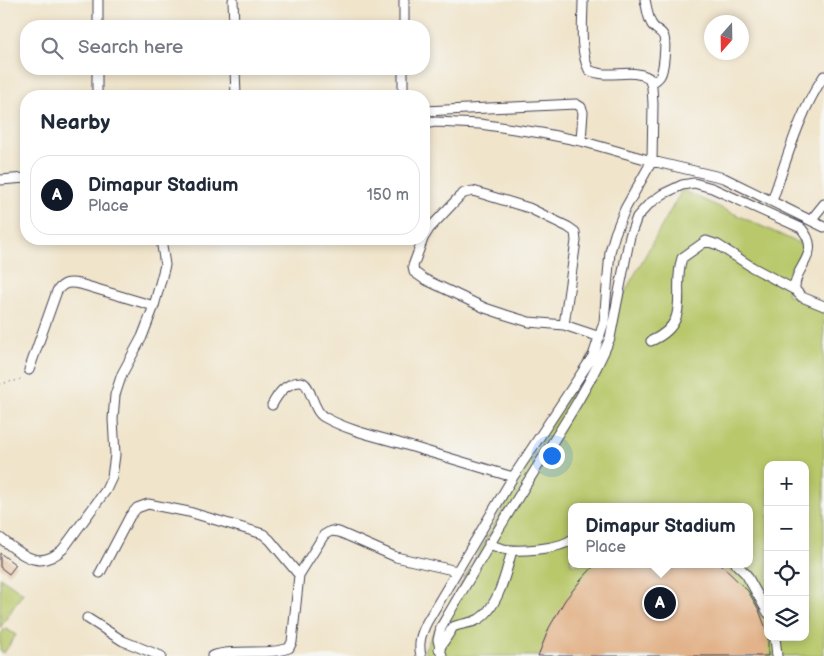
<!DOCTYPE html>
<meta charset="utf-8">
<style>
body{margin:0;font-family:"Balsamiq Sans",sans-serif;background:#f6f6f7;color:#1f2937}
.controls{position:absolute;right:15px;bottom:15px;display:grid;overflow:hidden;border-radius:10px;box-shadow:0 2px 8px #0003}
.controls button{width:45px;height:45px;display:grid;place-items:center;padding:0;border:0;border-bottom:1px solid #e0e1e3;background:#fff;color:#1f2937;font:25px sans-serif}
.compass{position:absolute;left:704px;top:15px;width:45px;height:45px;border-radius:50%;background:#fff;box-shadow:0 2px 8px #0003;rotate:200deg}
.you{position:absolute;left:551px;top:455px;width:18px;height:18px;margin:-12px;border:4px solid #fff;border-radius:50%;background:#1a73e8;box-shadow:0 0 0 8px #1a73e833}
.badge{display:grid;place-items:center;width:32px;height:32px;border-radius:50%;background:#111827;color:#fff;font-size:16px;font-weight:700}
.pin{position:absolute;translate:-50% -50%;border:2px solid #fff;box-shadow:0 1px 5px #0006}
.popup{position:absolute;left:568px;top:503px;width:185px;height:65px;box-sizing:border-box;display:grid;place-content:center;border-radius:10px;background:#fff;filter:drop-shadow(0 1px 4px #0005);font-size:16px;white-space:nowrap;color:#747a83}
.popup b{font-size:19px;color:#1f2937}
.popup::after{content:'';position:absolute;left:50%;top:100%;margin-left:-10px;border:10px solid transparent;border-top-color:#fff}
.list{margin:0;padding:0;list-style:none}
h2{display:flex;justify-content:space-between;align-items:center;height:65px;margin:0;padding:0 20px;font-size:21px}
h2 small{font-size:16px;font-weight:400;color:#747a83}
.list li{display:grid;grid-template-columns:32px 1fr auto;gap:15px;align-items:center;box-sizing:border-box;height:80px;margin:0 10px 10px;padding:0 10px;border:1px solid #e0e1e3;border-radius:20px}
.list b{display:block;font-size:19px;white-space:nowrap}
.list p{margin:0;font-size:16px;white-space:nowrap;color:#747a83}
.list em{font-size:16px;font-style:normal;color:#747a83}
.icon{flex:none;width:28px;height:28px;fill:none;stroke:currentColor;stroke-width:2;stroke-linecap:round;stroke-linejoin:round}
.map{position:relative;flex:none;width:824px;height:656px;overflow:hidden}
.search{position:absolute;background:#fff;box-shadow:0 2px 8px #0003;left:20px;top:20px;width:410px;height:55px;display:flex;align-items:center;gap:12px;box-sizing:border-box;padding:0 18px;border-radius:20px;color:#747a83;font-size:19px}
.panel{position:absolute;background:#fff;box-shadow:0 2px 8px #0003;left:20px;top:90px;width:410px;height:155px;border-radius:20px}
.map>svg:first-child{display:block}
.green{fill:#b8c86b;stroke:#6d7553;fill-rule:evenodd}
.building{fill:#e2b38a}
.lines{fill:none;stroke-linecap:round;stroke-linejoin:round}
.minor-casing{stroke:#413f50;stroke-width:11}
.path{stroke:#413f50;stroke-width:1;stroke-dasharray:1 4;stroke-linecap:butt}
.minor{stroke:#fff;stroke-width:9}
</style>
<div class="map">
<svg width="824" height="656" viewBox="0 0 824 656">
<rect width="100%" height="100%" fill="#f6f6f2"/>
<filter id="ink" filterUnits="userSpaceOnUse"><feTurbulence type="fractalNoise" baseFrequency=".02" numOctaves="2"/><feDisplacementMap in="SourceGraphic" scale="10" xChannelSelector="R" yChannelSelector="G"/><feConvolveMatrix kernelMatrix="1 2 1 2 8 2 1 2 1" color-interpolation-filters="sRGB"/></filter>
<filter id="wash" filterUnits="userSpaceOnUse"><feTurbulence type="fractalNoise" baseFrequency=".0096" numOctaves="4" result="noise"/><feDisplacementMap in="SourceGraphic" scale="20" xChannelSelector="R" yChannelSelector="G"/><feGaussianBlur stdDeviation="1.12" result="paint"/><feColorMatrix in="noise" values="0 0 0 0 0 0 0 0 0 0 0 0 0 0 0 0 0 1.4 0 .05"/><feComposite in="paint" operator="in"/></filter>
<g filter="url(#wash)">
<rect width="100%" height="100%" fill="#f0e4ca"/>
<path class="green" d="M682,190L805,246L787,294L824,312V656H428L424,650ZM768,465H805V637H768ZM571,507H749V564H571Z
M0,577L23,593L0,628Z
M5,628L16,635L4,653L0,650V636Z"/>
<g id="blocks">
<path class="building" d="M0,553L16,565L9,574L0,567Z
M598,564H720L748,591L759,610L768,634V656H538L549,628L565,600L581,580L593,567Z"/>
</g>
</g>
<g filter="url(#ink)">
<use href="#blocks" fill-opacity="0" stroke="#413f50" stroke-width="1"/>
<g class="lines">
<defs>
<path id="minor" d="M233,0L234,26
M645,0C647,7 648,21 653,26C657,31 662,31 664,37C666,44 664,70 660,76C658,79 655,81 651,83
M98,26V0
M404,26V0
M235,69L236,96
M97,96V69
M403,96V69
M424,111L576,104L581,107L583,112L581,141
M424,124L435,122L480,124L541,133L581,141L652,161L724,178L824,227
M0,180L26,178
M772,201C787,159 799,113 824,76
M811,220L824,204
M424,237L429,229L459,197L464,193L473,191L529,208L568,227L575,232L576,241L564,325
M423,239L413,266L414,272L424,279L485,308L506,315L529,322L564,325L600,337
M651,341C694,322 671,291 682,258L706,241L718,245L752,267L795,290
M29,370L57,291C64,282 69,282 80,284L154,306
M272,405C278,394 285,383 300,382C311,381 312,411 324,417C347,430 374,436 399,443C437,454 475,466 513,477
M0,538C22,554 38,572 63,549L106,490L112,477L115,455L113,419L115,395L122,374L142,337L154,306L165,265L161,239
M489,543C492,545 496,547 500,548C515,553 558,549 571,540
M736,564L746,574L768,613
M100,573L130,516L137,508L148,504L189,512L263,534L270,540L299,575
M87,618L123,641L161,656
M775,637L777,656
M439,649L453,627C461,623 471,624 479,619C498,608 507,570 512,550
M212,656C235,648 269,656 289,648L292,642L299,575L324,535L331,531L339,532L396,557L457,571
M421,656C418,643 421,634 427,622L513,477L593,356L604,322L610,252L615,234L625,209L652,161L653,104L652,87L649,78C631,67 608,80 589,70C579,50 583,22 583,0
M442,656L438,640L441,627C469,579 497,531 527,483C555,438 590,387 610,338L630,236L637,217L649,204L663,194L682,185L694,183L712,188L801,228C824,254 793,266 795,290L802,297L824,306"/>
</defs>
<use href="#minor" class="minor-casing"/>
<path class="path" d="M0,384L19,380L23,377"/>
<use href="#minor" class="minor"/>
</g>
</g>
</svg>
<div class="controls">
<button>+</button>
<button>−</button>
<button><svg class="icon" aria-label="locate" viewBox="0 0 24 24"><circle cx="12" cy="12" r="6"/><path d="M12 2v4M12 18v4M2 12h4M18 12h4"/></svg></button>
<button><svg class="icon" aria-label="layers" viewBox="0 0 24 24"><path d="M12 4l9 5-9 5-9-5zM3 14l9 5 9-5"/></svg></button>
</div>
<svg class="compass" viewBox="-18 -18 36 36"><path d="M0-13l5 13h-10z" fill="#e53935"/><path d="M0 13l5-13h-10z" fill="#747a83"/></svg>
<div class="you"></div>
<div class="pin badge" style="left:660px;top:603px">A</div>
<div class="popup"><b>Dimapur Stadium</b>Place</div>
<div class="search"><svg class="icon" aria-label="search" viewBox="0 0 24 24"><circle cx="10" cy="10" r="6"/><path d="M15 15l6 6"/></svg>Search here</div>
<section class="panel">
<h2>Nearby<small></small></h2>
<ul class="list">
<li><span class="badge">A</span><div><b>Dimapur Stadium</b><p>Place</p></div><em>150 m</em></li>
</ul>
</section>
</div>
